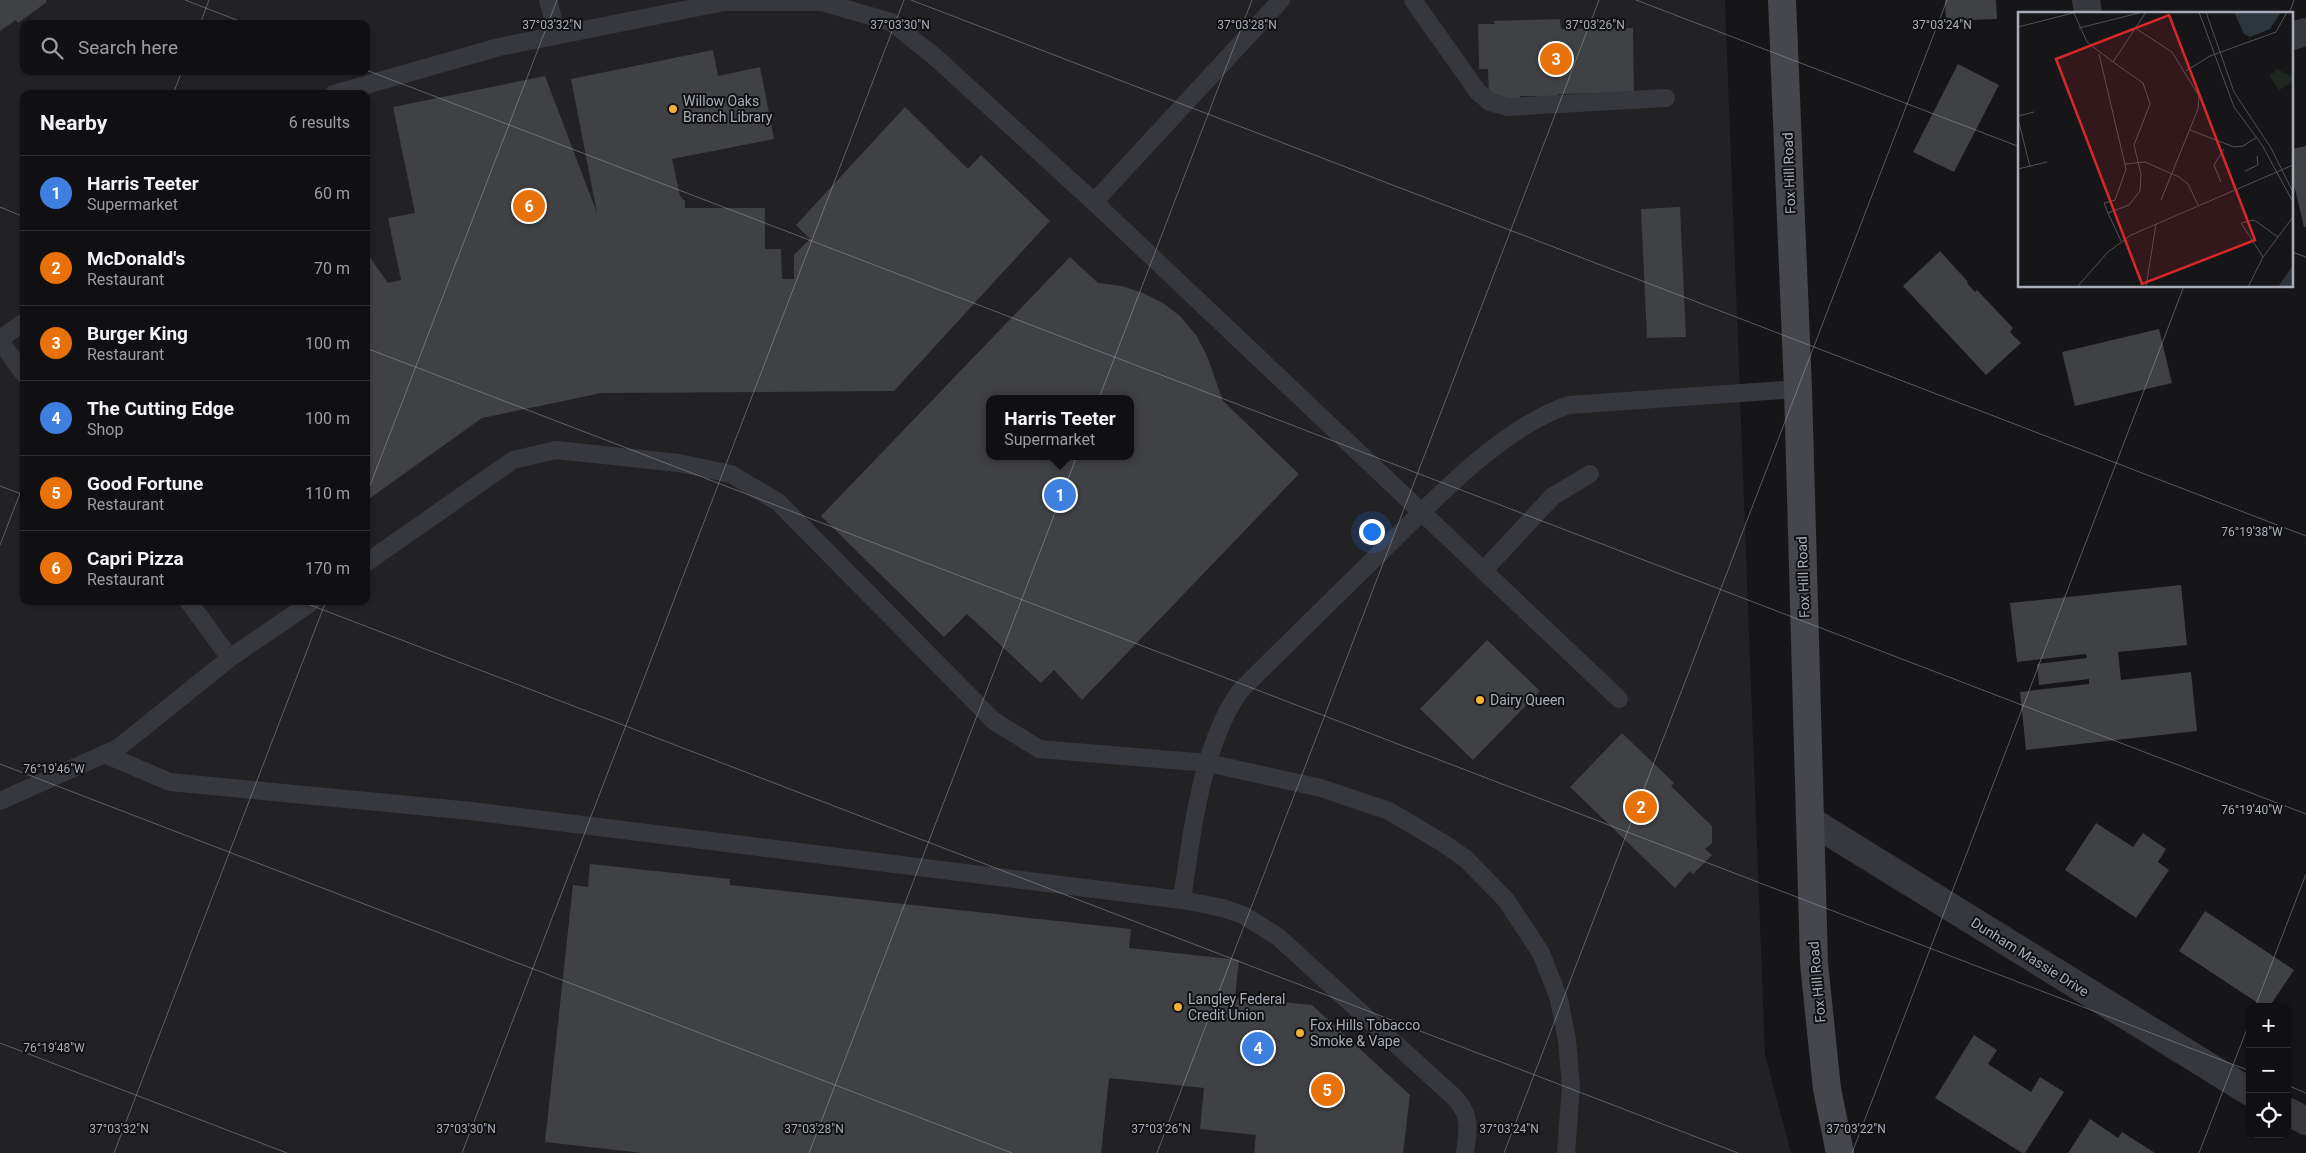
<!DOCTYPE html>
<meta charset="utf-8">
<style>
body{margin:0;font-family:Roboto,sans-serif;background:#19191b;color:#f1f3f6}
.controls{position:absolute;right:15px;bottom:15px;display:grid;overflow:hidden;border-radius:10px;box-shadow:0 1px 4px #0004}
.controls button{width:45px;height:45px;display:grid;place-items:center;padding:0;border:0;border-bottom:1px solid #303032;background:#101012;color:#f1f3f6;font:25px sans-serif}
.you{position:absolute;left:1371px;top:531px;width:18px;height:18px;margin:-12px;border:4px solid #fff;border-radius:50%;background:#1a73e8;box-shadow:0 0 0 8px #1a73e833}
.badge{display:grid;place-items:center;width:32px;height:32px;border-radius:50%;background:#f2b134;color:#fff;font-size:16px;font-weight:700}
.pin{position:absolute;translate:-50% -50%;border:2px solid #fff;box-shadow:0 1px 5px #0006}
.popup{position:absolute;left:986px;top:395px;width:148px;height:65px;box-sizing:border-box;display:grid;place-content:center;border-radius:10px;background:#101012;filter:drop-shadow(0 1px 4px #0005);font-size:16px;white-space:nowrap;color:#9c9d9f}
.popup b{font-size:19px;color:#f1f3f6}
.popup::after{content:'';position:absolute;left:50%;top:100%;margin-left:-10px;border:10px solid transparent;border-top-color:#101012}
.list{margin:0;padding:0;list-style:none}
h2{display:flex;justify-content:space-between;align-items:center;height:65px;margin:0;padding:0 20px;font-size:21px}
h2 small{font-size:16px;font-weight:400;color:#9c9d9f}
.list li{display:grid;grid-template-columns:32px 1fr auto;gap:15px;align-items:center;box-sizing:border-box;height:75px;padding:0 20px;border-top:1px solid #303032}
.list b{display:block;font-size:19px;white-space:nowrap}
.list p{margin:0;font-size:16px;white-space:nowrap;color:#9c9d9f}
.list em{font-size:16px;font-style:normal;color:#9c9d9f}
.icon{flex:none;width:28px;height:28px;fill:none;stroke:currentColor;stroke-width:2;stroke-linecap:round;stroke-linejoin:round}
.map{position:relative;flex:none;width:2306px;height:1153px;overflow:hidden}
.search{position:absolute;background:#101012;box-shadow:0 1px 4px #0004;left:20px;top:20px;width:350px;height:55px;display:flex;align-items:center;gap:12px;box-sizing:border-box;padding:0 18px;border-radius:10px;color:#9c9d9f;font-size:19px}
.panel{position:absolute;background:#101012;box-shadow:0 1px 4px #0004;left:20px;top:90px;width:350px;height:515px;border-radius:10px}
.map>svg:first-child{display:block}
.built{fill:#222225;fill-rule:evenodd}
.building{fill:#404145;fill-rule:evenodd}
.lines{fill:none;stroke-linecap:round;stroke-linejoin:round}
.lane{stroke:#37383d;stroke-width:18}
.street{stroke:#37383d;stroke-width:28}
.secondary{stroke:#45474d;stroke-width:28}
.ticks{fill:none;stroke:#a8adb8;stroke-width:1;stroke-opacity:0.45}
.poi-dot{fill:#f2b134;stroke:#111113;stroke-width:2}
.labels{text-anchor:middle;stroke-width:4;stroke-linejoin:round;paint-order:stroke}
.poi-label{font-size:14px;fill:#a8adb8;stroke:#111113;text-anchor:start}
.street-label{font-size:14px;fill:#a8adb8;stroke:#111113}
.inset-road{fill:none;stroke:#505258;stroke-width:1}
.view{fill:#d62828;fill-opacity:0.15;stroke:#d62828;stroke-width:2.5}
.inset-edge{fill:none;stroke:#a8adb8;stroke-width:2.5}
.ticks-label{font-size:12px;text-anchor:middle;fill:#a8adb8;stroke:#111113;stroke-width:4;stroke-linejoin:round;paint-order:stroke}
</style>
<div class="map">
<svg width="2306" height="1153" viewBox="0 0 2306 1153">
<rect width="100%" height="100%" fill="#161618"/>
<path class="built" d="M0,0H1725L1765,1055L1791,1153H0ZM24,24H366V71H24ZM24,94H366V601H24ZM990,399H1130V456H990Z"/>
<path class="building" d="M0,0H46L47,2L18,23L16,20L0,31Z
M1945,0H1996L1997,19L1946,21Z
M1560,19L1561,29L1633,28L1634,92L1558,94V99H1544V96H1520L1519,101L1489,97L1488,69H1479L1478,24H1495L1494,21Z
M713,50L718,76L760,67L774,139L672,159L680,196L685,201V208H765V249H781L782,279H794V255L810,239L796,225L905,107L968,169L981,155L1050,221L894,391L601,393L554,403L482,418L366,501V252L388,283L401,280L388,218L415,213L393,107L545,76L597,213L571,79Z
M1958,64L1999,85L1954,172L1913,152Z
M2306,146V227H2304L2292,176V149Z
M1680,207L1686,337L1647,338L1641,209Z
M1940,251L1968,282L1967,283L1975,292L1977,290L2013,328L2010,332L2021,343L1986,375L1903,286Z
M1070,257L1098,283L1122,286L1143,293L1163,303L1180,316L1196,335L1207,356L1223,401L1299,474L1082,700L1054,670L1041,683L967,614L944,637L821,516ZM990,399H1130V456H990Z
M2159,329L2172,383L2075,406L2062,352Z
M2181,585L2187,645L2118,652L2121,680L2191,672L2197,731L2026,750L2020,692L2089,684V679L2039,685L2037,664L2087,658L2086,654L2017,662L2010,603Z
M1487,640L1540,691L1473,760L1420,709Z
M1622,733L1674,783L1671,786L1712,826V843L1705,849L1712,855L1693,874L1690,871L1675,888L1570,787Z
M2096,823L2133,847L2143,833L2166,849L2158,862L2169,870L2136,918L2065,870Z
M590,864L730,879V885L1131,929L1129,948L1239,960L1235,997L1312,1005L1410,1095L1403,1153H1254L1256,1135L1200,1129L1204,1088L1109,1078L1101,1153H643L545,1142L573,885L588,887Z
M2205,911L2294,970L2269,1007H2264L2179,951Z
M1974,1035L1997,1050L1988,1064L2031,1092L2040,1077L2064,1092L2025,1153H2022L1935,1098Z
M2090,1119L2118,1138L2122,1132L2155,1153H2068Z"/>
<g class="lines">
<path class="lane" d="M548,0L557,35
M1413,0L1478,92L1490,102L1508,107L1666,98
M334,94L499,47L724,2H822L891,22L934,56L1094,202L1619,699
M1094,202L1281,0
M0,339L24,322
M0,341L24,374
M366,563L513,460L556,450L679,463L731,474L778,502L994,721L1039,749L1208,763L1321,788L1389,811L1443,843L1466,859L1506,900L1541,953L1559,999L1567,1040L1571,1086L1566,1153
M1484,570L1553,496L1590,474
M230,658L313,601
M104,754L170,782L471,811L1182,900L1223,908L1243,915L1277,936L1454,1097C1472,1116 1468,1129 1465,1153
M0,801L118,748L230,658L188,601
M1182,900C1191,835 1202,744 1240,691C1286,645 1332,600 1379,554C1429,505 1501,427 1569,405L1798,389"/>
<path class="street" d="M2086,0L2088,14
M2292,36L2306,32
M1811,821L2250,1092
M2287,1111L2306,1121"/>
<path class="secondary" d="M1782,0L1798,389L1814,963L1827,1089L1840,1153"/>
</g>
<path class="ticks" d="M185,0L247,24M911,0L2306,536M1636,0L2020,147M2289,14L2294,0M200,24L209,0M366,70L2306,814M173,94L182,71M0,207L24,217M2292,252L2306,257M366,348L2250,1071M0,486L24,495M366,496L557,0M0,545L24,483M300,601L1738,1153M0,764L1012,1153M2255,1007L2306,874M0,1043L287,1153M2287,1085L2306,1093M114,1153L326,601M462,1153L904,0M809,1153L1252,0M1157,1153L1599,0M1504,1153L1947,0M1852,1153L2184,286M2199,1153L2250,1021"/>
<g class="poi-dot">
<circle cx="673" cy="109" r="5"/>
<circle cx="1480" cy="700" r="5"/>
<circle cx="1178" cy="1007" r="5"/>
<circle cx="1300" cy="1033" r="5"/>
</g>
<g class="labels">
<g class="poi-label">
<text x="683" y="106">Willow Oaks<tspan x="683" dy="16">Branch Library</tspan></text>
<text x="1490" y="705">Dairy Queen</text>
<text x="1188" y="1004">Langley Federal<tspan x="1188" dy="16">Credit Union</tspan></text>
<text x="1310" y="1030">Fox Hills Tobacco<tspan x="1310" dy="16">Smoke &amp; Vape</tspan></text>
</g>
<g class="street-label">
<text transform="translate(1789 173) rotate(-92)" y="5">Fox Hill Road</text>
<text transform="translate(1803 577) rotate(-92)" y="5">Fox Hill Road</text>
<text transform="translate(2030 957) rotate(32)" y="5">Dunham Massie Drive</text>
<text transform="translate(1817 982) rotate(-95)" y="5">Fox Hill Road</text>
</g>
</g>
<g transform="translate(2018 12)">
<rect width="275" height="275" fill="#161618"/>
<path d="M257,56L275,65L273,71L261,78L251,63L257,60Z" fill="#1e261f"/>
<path d="M216,0H263L252,17L232,25L226,22ZM275,253V275H260Z" fill="#2c353c"/>
<path class="inset-road" d="M181,0L216,95L244,133L275,190M188,0L216,80L253,136L275,180M56,1L69,30L95,50L128,0M0,15L59,0M61,16L125,0M117,16L154,40L181,84L180,97L143,188M81,42L108,157L97,188L86,191L90,201M95,50L125,71L132,92L116,133L123,162L122,179L111,193L90,201L103,229M168,59L192,44L258,20L269,0M0,104L16,100M0,107L12,155M172,118L216,135L225,134L239,125M107,152L127,150L161,165L170,172L180,193M0,157L29,150M227,159L240,153L239,144M203,170L196,153L206,137M245,245L223,211L236,208L260,225M59,275L90,240L113,223L275,153M128,275L138,212M230,275L245,245L275,205"/>
<path class="view" d="M151,3L237,228L124,272L38,47Z"/>
<rect width="275" height="275" class="inset-edge"/>
</g>
<g class="ticks-label">
<text x="552" y="29">37°03'32"N</text>
<text x="1247" y="29">37°03'28"N</text>
<text x="1595" y="29">37°03'26"N</text>
<text x="900" y="29">37°03'30"N</text>
<text x="1942" y="29">37°03'24"N</text>
<text x="2252" y="536">76°19'38"W</text>
<text x="54" y="773">76°19'46"W</text>
<text x="2252" y="814">76°19'40"W</text>
<text x="54" y="1052">76°19'48"W</text>
<text x="119" y="1133">37°03'32"N</text>
<text x="466" y="1133">37°03'30"N</text>
<text x="814" y="1133">37°03'28"N</text>
<text x="1161" y="1133">37°03'26"N</text>
<text x="1509" y="1133">37°03'24"N</text>
<text x="1856" y="1133">37°03'22"N</text>
</g>
</svg>
<div class="controls">
<button>+</button>
<button>−</button>
<button><svg class="icon" aria-label="locate" viewBox="0 0 24 24"><circle cx="12" cy="12" r="6"/><path d="M12 2v4M12 18v4M2 12h4M18 12h4"/></svg></button>
</div>
<div class="you"></div>
<div class="pin badge" style="left:1060px;top:495px;background:#3f7fe0">1</div>
<div class="popup"><b>Harris Teeter</b>Supermarket</div>
<div class="pin badge" style="left:1641px;top:807px;background:#e8710a">2</div>
<div class="pin badge" style="left:1556px;top:59px;background:#e8710a">3</div>
<div class="pin badge" style="left:1258px;top:1048px;background:#3f7fe0">4</div>
<div class="pin badge" style="left:1327px;top:1090px;background:#e8710a">5</div>
<div class="pin badge" style="left:529px;top:206px;background:#e8710a">6</div>
<div class="search"><svg class="icon" aria-label="search" viewBox="0 0 24 24"><circle cx="10" cy="10" r="6"/><path d="M15 15l6 6"/></svg>Search here</div>
<section class="panel">
<h2>Nearby<small>6 results</small></h2>
<ul class="list">
<li><span class="badge" style="background:#3f7fe0">1</span><div><b>Harris Teeter</b><p>Supermarket</p></div><em>60 m</em></li>
<li><span class="badge" style="background:#e8710a">2</span><div><b>McDonald's</b><p>Restaurant</p></div><em>70 m</em></li>
<li><span class="badge" style="background:#e8710a">3</span><div><b>Burger King</b><p>Restaurant</p></div><em>100 m</em></li>
<li><span class="badge" style="background:#3f7fe0">4</span><div><b>The Cutting Edge</b><p>Shop</p></div><em>100 m</em></li>
<li><span class="badge" style="background:#e8710a">5</span><div><b>Good Fortune</b><p>Restaurant</p></div><em>110 m</em></li>
<li><span class="badge" style="background:#e8710a">6</span><div><b>Capri Pizza</b><p>Restaurant</p></div><em>170 m</em></li>
</ul>
</section>
</div>
